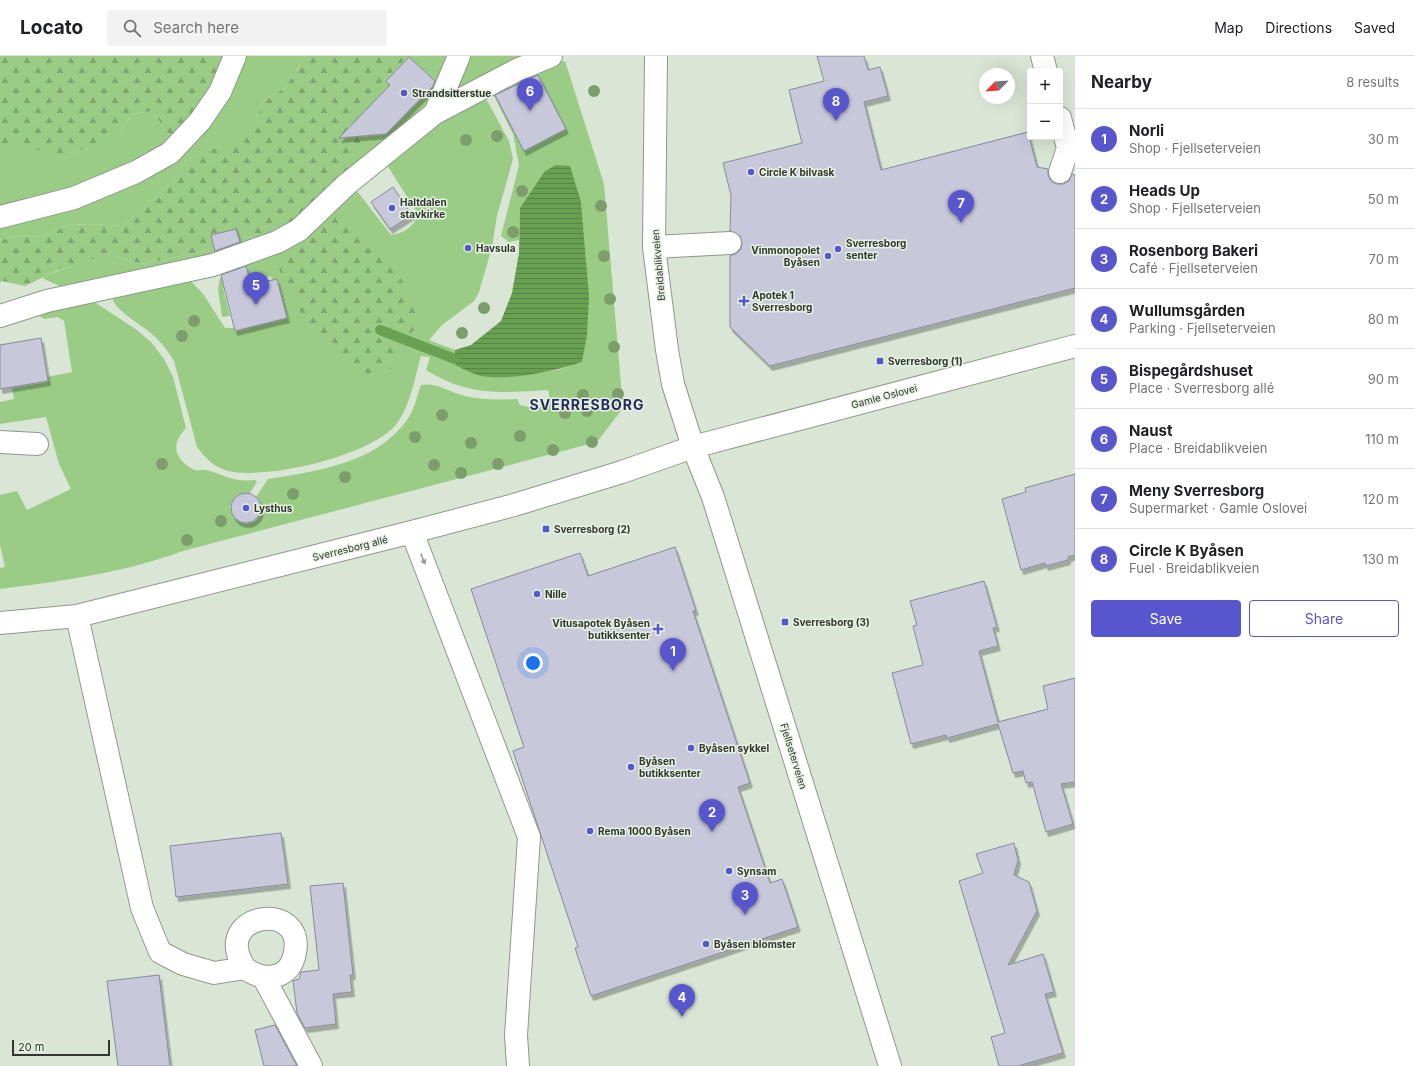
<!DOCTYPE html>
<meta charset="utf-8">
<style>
body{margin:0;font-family:Inter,sans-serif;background:#f2f2f2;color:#202124}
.controls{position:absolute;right:12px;top:12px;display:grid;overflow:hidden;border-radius:4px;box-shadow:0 4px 16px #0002}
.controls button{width:36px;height:36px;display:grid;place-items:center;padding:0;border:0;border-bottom:1px solid #e0e0e0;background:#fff;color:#202124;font:20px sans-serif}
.compass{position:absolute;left:979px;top:12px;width:36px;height:36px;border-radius:50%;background:#fff;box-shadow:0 4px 16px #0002;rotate:245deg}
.scale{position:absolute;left:12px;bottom:10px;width:98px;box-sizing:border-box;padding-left:4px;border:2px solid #323730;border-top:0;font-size:11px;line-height:14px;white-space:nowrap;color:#323730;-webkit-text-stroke:3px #e6f2e2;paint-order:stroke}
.you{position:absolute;left:533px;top:607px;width:14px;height:14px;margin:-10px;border:3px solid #fff;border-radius:50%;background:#1a73e8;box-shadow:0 0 0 6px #1a73e833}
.badge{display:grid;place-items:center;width:26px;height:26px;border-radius:50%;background:#5856cd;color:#fff;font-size:13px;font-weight:700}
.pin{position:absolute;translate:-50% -33px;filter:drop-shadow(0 1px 2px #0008)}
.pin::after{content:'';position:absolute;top:21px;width:14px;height:12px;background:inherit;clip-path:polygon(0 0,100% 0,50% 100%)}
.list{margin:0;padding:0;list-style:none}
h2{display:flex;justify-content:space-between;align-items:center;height:52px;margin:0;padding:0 16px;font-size:17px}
h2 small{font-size:13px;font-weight:400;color:#757577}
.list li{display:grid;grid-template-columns:26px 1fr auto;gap:12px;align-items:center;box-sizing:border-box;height:60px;padding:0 16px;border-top:1px solid #e0e0e0}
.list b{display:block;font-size:15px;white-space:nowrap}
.list p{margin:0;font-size:13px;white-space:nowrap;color:#757577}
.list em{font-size:13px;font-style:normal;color:#757577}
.actions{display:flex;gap:8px;padding:12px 16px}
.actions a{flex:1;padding:9px 0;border:1px solid #5856cd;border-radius:4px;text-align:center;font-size:14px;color:#5856cd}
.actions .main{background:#5856cd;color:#fff}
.icon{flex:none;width:22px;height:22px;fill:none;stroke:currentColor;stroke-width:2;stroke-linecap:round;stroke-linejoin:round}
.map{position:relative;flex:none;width:1075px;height:1010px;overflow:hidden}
header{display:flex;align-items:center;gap:24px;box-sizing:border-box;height:56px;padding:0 20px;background:#fff;border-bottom:1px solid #e0e0e0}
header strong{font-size:19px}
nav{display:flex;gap:22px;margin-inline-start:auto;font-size:14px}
.search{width:280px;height:36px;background:#f2f2f2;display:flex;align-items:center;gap:10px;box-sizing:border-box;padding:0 14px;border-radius:4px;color:#757577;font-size:15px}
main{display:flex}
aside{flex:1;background:#fff}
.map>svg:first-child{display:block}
.green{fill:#9acc86}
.forest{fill:url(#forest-firs)}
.water{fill:url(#water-rules)}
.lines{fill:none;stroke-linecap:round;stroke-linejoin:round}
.stream{stroke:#69a052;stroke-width:10}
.building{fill:#c7c9db;stroke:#878a9a;filter:url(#shadow)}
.minor-casing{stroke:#8e998a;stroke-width:24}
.minor{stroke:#fff;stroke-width:22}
.tree{fill:#7b9e6a}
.oneway{fill:#989b98}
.poi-dot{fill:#5856cd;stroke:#e6f2e2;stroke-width:1.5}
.labels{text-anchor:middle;stroke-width:3;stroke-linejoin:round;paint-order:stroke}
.poi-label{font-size:10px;font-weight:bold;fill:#323730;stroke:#e6f2e2;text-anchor:start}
.street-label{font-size:10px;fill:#323730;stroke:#e6f2e2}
.district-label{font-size:14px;font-weight:bold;letter-spacing:1px;fill:#272761;stroke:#e6f2e2}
</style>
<header>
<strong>Locato</strong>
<div class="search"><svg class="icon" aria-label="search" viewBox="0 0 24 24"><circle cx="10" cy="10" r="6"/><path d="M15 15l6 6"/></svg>Search here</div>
<nav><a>Map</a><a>Directions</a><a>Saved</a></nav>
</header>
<main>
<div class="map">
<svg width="1075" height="1010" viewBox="0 0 1075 1010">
<defs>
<pattern id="forest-firs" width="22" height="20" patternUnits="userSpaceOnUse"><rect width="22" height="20" fill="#9acc86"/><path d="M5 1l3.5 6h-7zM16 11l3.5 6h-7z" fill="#7ea66e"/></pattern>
<pattern id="water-rules" width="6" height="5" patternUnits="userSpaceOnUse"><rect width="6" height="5" fill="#69a052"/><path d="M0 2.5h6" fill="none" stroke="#578344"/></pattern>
<filter id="shadow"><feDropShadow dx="2.5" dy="4.5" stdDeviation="0" flood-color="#0004"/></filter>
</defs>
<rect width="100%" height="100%" fill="#d9e5d5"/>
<path class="green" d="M243,0H305L285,32L264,45L257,61L236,85L185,104L172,126L123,170L93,168L68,169L42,181L21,179L0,184V167L147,122Z
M409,0H454L438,33L417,59L344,117L356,95L386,22Z
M468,0H529L453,39Z
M565,5L604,128L623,352L597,386L183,495C124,517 62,525 0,533V512L5,511L0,489V439L17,435L27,454L71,433L59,408L46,361L0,368V346L14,343L12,332L47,326V321L72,316L64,265L58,261L44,263L38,259L70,246L96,247L137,274L151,286L164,303L173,321L186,372C176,383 172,393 182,405C185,408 190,412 195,414C200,415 205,413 210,415C228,421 235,426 255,424L257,426L249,438L236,440L230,451L234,462L244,468L256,465L262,454L258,442L256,441L268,423C318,415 379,407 409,361C415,352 417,339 421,329C436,326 449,336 465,340C482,344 499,344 517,343L520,349C535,352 555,357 548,334C500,337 468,340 426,314L430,301L421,300C415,321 411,347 398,366C374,400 266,424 228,415C214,411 205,402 197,391L174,305C168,295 161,286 152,278C142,269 112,253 112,240L190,224L204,239L225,272H233L281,259L271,220L223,232L230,260L222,261L218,233L220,222L234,214L288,192L354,134L357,135L391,179C404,177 414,171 418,158L387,109L432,68L484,42L488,46L509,85L513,103L497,160L492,191L479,236L474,245L442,269L429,284L455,294L456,309L505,321L557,314L582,306C592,250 585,202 581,146L520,152L519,184L509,186L501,180L519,109L513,78L492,36L551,6Z
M153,55L168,79L182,77L173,87L76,132L29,141L0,152V95L16,86L66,103L84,92L105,88L121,76L132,58Z
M237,181L256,182L261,186L243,192L68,234L42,222C62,212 84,208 103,197L143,208L210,194Z"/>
<path class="forest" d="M0,0H227L226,5L203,43L187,76L168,79L153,55L132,58L121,76L105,89L84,92L66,103L16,87L0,95Z
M305,0H409L386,22L375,51L373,69L331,141L339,156L357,177L377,192L395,211L416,252V271L402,290L390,313L370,319L345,305L323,289L309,270L287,233L276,204L256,182L237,181L210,194L143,208L103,197L88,206L58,214L25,230L2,225L0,227V184L21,179L42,181L68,169L93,168L123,170L172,126L185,104L236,84L257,61L264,45L285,32Z"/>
<path class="water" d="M556,109L570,110L581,146L589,240L587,279L582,306C556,315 509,325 481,320C473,318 464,313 455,309V294L471,289L501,265L512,237L519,197L520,152L545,115Z"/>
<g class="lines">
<path class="stream" d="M380,274L455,303"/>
</g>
<path class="building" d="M817,0H864L868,14L880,11L888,40L864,46L881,114L1028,76L1037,111L1048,113V119L1051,125L1056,128H1063L1069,125L1072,118L1075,119V232L770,310L730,271V200L737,197L741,193L742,187L740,180L730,175L731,139L723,107L802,87L789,34L824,25Z
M409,1L435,25L433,30L386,78L339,82L390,29L386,25Z
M538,19L566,73L524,95L495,39Z
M393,131L412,159L390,173L371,146Z
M236,173L240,186L215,195L211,179Z
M246,210L251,229L277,223L287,262L235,275L221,219Z
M41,282L48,325L0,333V289Z
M1075,418V499L1068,501V504L1046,510L1045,507L1021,514L1002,443L1026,436L1025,432Z
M231 452a15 15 0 1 1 30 0a15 15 0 1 1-30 0Z
M675,491L696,555H693L750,727L738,731L770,827L782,823L798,871L591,940L575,892L578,891L513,695L524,691L471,533L580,497L588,520Z
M984,525L997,571L993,572L998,590L979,595L998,666L1048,653L1043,630L1075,622V726L1061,728L1073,768L1046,776L1032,726L1026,727L1023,715L1013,717L998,668L947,682L946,679L911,688L892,617L923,609L913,570L917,569L910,545Z
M281,777L288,828L176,841L170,790Z
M1014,787L1018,804L1014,819L1029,826L1037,855L1008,909L1043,898L1054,936L1045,938L1063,997L1018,1010H999L991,981L1005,977L959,825L983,817L976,798Z
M343,827L353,919H350L352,936L333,938L336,968L305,972L297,957L293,925L299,923L301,916L319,914L310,830Z
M159,919L170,1010H118L107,925Z
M275,969L297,1010H264L255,974Z"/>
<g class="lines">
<defs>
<path id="minor" d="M656,0L654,191L667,294L673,328L693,391L713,441L890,1010
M1042,0L1046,15
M435,57L459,0
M1060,62L1068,92L1060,116
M0,161L74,142L136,116L170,97L200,65L220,36L235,0
M654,191L730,187
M0,260L47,245L213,209L277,186L299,174L346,129L435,57L517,14L551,0
M0,386L37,388
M412,476L529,781L516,979L518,1010
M77,560L142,852L160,896L183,908L214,917L245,912C262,926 288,924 294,901C310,842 208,856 245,912
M0,567L77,560L412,476L514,449L622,416L693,391L1075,290
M264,922L311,1010"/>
</defs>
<use href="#minor" class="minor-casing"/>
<use href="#minor" class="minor"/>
</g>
<g class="tree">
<circle cx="594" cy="35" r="6"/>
<circle cx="497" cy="80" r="6"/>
<circle cx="466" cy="84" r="6"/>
<circle cx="522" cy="135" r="6"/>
<circle cx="601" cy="150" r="6"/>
<circle cx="513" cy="176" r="6"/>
<circle cx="604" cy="200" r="6"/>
<circle cx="610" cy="243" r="6"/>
<circle cx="484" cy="252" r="6"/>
<circle cx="194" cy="265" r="6"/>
<circle cx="462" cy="277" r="6"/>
<circle cx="182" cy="280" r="6"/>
<circle cx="614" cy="291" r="6"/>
<circle cx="618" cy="338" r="6"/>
<circle cx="583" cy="339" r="6"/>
<circle cx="587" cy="355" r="6"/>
<circle cx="565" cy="357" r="6"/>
<circle cx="442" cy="359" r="6"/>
<circle cx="520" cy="380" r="6"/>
<circle cx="415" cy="381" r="6"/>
<circle cx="592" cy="386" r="6"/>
<circle cx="471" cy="387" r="6"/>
<circle cx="553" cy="394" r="6"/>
<circle cx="162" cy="408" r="6"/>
<circle cx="498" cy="408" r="6"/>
<circle cx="434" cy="409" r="6"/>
<circle cx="461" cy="417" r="6"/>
<circle cx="345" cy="421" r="6"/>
<circle cx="293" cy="438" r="6"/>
<circle cx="221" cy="465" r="6"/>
<circle cx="187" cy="484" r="6"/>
</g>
<defs><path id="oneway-solid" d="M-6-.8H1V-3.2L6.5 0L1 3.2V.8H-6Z"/></defs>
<use class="oneway" href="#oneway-solid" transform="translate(423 503) rotate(68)"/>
<g class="poi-dot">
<circle cx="404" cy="37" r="4"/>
<circle cx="751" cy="116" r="4"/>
<circle cx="392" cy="152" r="4"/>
<circle cx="468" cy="192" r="4"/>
<circle cx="838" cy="193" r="4"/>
<circle cx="828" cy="200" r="4"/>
<path d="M742 239h4v4h4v4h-4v4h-4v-4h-4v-4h4z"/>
<rect x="876" y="301" width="8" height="8" rx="2"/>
<circle cx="246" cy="452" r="4"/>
<rect x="542" y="469" width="8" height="8" rx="2"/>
<circle cx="537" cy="538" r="4"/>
<rect x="781" y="562" width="8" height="8" rx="2"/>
<path d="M656 567h4v4h4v4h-4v4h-4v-4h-4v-4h4z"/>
<circle cx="691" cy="692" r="4"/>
<circle cx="631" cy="711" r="4"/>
<circle cx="590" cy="775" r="4"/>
<circle cx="729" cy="815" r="4"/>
<circle cx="706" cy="888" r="4"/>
</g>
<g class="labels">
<g class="poi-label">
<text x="412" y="41">Strandsitterstue</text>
<text x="759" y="120">Circle K bilvask</text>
<text x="400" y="150">Haltdalen<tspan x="400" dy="12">stavkirke</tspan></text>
<text x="846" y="191">Sverresborg<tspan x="846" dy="12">senter</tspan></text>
<text x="476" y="196">Havsula</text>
<text x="820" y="198" text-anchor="end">Vinmonopolet<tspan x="820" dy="12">Byåsen</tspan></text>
<text x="752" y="243">Apotek 1<tspan x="752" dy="12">Sverresborg</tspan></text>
<text x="888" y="309">Sverresborg (1)</text>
<text x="254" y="456">Lysthus</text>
<text x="554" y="477">Sverresborg (2)</text>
<text x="545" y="542">Nille</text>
<text x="793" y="570">Sverresborg (3)</text>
<text x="650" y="571" text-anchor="end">Vitusapotek Byåsen<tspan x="650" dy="12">butikksenter</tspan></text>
<text x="699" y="696">Byåsen sykkel</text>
<text x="639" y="709">Byåsen<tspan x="639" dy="12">butikksenter</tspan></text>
<text x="598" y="779">Rema 1000 Byåsen</text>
<text x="737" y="819">Synsam</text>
<text x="714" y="892">Byåsen blomster</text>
</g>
<g class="street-label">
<text transform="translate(658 209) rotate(-95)" y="4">Breidablikveien</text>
<text transform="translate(884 340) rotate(-15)" y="4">Gamle Oslovei</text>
<text transform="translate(350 492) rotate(-14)" y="4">Sverresborg allé</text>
<text transform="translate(794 700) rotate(73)" y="4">Fjellseterveien</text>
</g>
<g class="district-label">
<text x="587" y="354">SVERRESBORG</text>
</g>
</g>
</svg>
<div class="controls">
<button>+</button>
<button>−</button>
</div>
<svg class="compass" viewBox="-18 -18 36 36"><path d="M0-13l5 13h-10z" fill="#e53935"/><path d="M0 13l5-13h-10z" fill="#757577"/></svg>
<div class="scale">20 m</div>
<div class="you"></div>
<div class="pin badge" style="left:673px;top:615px">1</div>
<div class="pin badge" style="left:712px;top:776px">2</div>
<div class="pin badge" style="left:745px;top:859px">3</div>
<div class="pin badge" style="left:682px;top:961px">4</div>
<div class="pin badge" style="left:256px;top:249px">5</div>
<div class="pin badge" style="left:530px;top:55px">6</div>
<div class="pin badge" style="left:961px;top:167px">7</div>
<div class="pin badge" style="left:836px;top:65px">8</div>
</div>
<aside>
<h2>Nearby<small>8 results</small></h2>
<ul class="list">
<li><span class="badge">1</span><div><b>Norli</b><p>Shop · Fjellseterveien</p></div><em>30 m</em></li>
<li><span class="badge">2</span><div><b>Heads Up</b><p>Shop · Fjellseterveien</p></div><em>50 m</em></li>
<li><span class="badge">3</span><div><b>Rosenborg Bakeri</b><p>Café · Fjellseterveien</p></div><em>70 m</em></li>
<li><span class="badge">4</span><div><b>Wullumsgården</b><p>Parking · Fjellseterveien</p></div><em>80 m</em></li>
<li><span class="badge">5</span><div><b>Bispegårdshuset</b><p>Place · Sverresborg allé</p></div><em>90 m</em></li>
<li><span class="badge">6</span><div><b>Naust</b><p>Place · Breidablikveien</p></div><em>110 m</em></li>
<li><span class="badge">7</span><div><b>Meny Sverresborg</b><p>Supermarket · Gamle Oslovei</p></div><em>120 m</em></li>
<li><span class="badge">8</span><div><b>Circle K Byåsen</b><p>Fuel · Breidablikveien</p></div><em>130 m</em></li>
</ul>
<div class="actions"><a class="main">Save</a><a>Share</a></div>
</aside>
</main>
